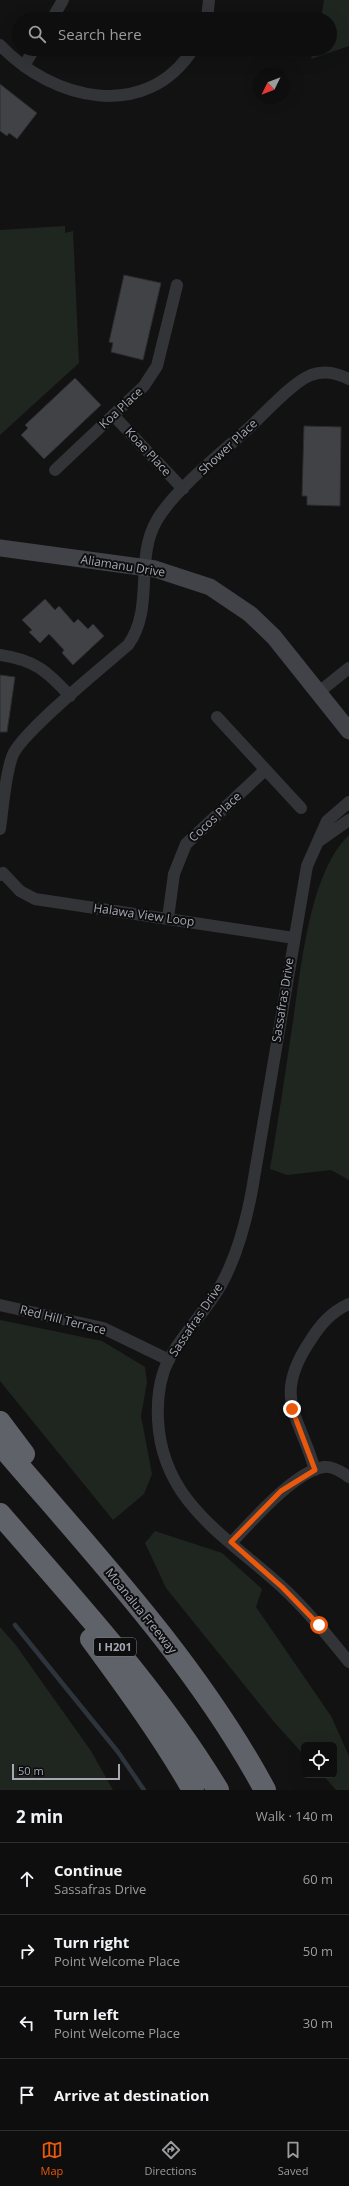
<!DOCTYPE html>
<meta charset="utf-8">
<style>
body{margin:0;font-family:"Open Sans",sans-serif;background:#171717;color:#f1f3f6}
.controls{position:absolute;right:12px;bottom:12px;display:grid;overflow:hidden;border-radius:6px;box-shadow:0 4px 16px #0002}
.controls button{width:36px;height:36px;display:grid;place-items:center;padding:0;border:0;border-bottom:1px solid #2e2e2e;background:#0e0e0e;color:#f1f3f6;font:20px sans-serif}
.compass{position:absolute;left:253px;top:68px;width:36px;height:36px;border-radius:50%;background:#0e0e0e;box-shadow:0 4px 16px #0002;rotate:227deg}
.scale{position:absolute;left:12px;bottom:10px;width:108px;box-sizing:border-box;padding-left:4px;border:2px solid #a5a8b3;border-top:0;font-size:11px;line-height:14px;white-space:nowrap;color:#a5a8b3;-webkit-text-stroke:3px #0d0d0e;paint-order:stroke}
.stop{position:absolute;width:12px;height:12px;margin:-9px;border:3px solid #ea580c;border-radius:50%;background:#fff}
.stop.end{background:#ea580c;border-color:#fff;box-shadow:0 1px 4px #0008}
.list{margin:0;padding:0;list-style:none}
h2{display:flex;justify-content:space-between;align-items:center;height:52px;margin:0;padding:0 16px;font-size:17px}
h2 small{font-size:13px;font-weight:400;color:#9b9c9e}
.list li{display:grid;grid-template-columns:26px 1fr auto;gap:12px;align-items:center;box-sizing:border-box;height:72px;padding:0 16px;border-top:1px solid #2e2e2e}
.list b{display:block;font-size:15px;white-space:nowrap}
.list p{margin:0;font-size:13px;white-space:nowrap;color:#9b9c9e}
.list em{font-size:13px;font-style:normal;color:#9b9c9e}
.icon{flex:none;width:22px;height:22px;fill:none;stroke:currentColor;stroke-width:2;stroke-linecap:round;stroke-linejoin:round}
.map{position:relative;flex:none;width:349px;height:1790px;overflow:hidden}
.search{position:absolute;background:#0e0e0e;box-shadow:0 4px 16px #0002;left:12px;right:12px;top:12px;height:44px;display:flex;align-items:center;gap:10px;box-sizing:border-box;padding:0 14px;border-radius:22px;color:#9b9c9e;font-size:15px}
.sheet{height:340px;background:#0e0e0e}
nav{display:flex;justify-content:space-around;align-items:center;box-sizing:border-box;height:56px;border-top:1px solid #2e2e2e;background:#0e0e0e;font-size:11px;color:#9b9c9e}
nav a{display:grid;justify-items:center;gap:2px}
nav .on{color:#ea580c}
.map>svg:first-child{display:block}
.green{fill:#1f2620}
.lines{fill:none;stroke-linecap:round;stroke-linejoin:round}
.stream{stroke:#2d343b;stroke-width:4.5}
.building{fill:#414246;stroke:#2c2c2f}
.street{stroke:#333438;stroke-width:12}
.secondary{stroke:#424348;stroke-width:17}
.highway{stroke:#606269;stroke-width:22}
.route{stroke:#ea580c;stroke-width:5}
.labels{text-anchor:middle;stroke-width:4;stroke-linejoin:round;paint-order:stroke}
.shield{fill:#0d0d0e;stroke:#777a82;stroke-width:1}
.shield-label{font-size:11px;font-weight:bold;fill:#a5a8b3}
.street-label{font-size:12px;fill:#a5a8b3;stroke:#0d0d0e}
</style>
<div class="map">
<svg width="349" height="1790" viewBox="0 0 349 1790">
<rect width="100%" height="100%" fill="#121213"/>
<path class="green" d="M324,0H349V46L311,59L314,49H330V19H321Z
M65,226V233L73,231L79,363L0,435V230Z
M349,835V1180L331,1170L287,1175L270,1169C278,1122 285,1075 292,1028C301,973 308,874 349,835Z
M0,1320L102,1341L145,1367L147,1382L141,1416L152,1474L144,1494L113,1520L0,1381Z
M155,1531L222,1553L262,1589L256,1607L331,1716L349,1756V1790H336L323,1775H334V1745H304V1755L275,1723L166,1588L145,1543Z
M0,1627L15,1644L91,1751L113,1790H0Z"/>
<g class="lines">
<path class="stream" d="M15,1625L118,1752L144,1790"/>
</g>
<path class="building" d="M0,84L37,113L17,139L9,133L7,136L0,131Z
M124,275L161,283L143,360L111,352L113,343L109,342Z
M75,378L101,405L44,459L21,435L28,428L25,425Z
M304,426L341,427L340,506L307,505V496H302Z
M45,599L55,610L59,606L74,623L78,619L88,629L93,624L104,636L73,665L62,653L64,650L49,634L40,643L29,632L32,630L22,620Z
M0,675L15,677L7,732H0Z"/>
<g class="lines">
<path class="street" d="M52,19L63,0
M207,19L209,0
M0,45C52,100 146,123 193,49
M24,66L34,49
M113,415L183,489
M55,470L144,386L157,366L177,285
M0,655C35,660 47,671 70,696
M319,692L349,668
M217,717L301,808
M349,802L327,821L307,866L252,1190C246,1222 237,1256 221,1285C206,1311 184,1332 169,1359C159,1378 157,1399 158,1420C162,1502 226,1536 281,1586C306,1609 328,1636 349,1662
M0,829C3,808 5,776 12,757C18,735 106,664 128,645C155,608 134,559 157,520C175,489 224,451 251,426C266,412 293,382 311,375C325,370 336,373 349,379
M319,841L349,820
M0,875L3,873L20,891L35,899L294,938
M168,918L174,874L186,844L265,770
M0,1305L103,1328L169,1360
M315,1470C299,1414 272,1398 310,1341C320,1325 331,1312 349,1304
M231,1543C251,1522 295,1471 324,1467C332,1466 342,1472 349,1477"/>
<path class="secondary" d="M0,548L155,569L210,587L250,614L274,637L349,731"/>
<path class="highway" d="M0,1422L24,1454
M0,1444C94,1554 196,1662 265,1790
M0,1514C77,1603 157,1689 218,1790
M91,1639C127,1688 163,1737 193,1790"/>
</g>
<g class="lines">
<path class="route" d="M292,1409L315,1470L281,1491L231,1542L282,1587L319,1625"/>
</g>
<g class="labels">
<rect class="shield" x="94" y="1638" width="42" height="18" rx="3"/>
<g class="shield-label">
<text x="115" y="1651">I H201</text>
</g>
<g class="street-label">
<text transform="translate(121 408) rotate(-43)" y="4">Koa Place</text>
<text transform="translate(228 447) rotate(-43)" y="4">Shower Place</text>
<text transform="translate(148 452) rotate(47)" y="4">Koae Place</text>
<text transform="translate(123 566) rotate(9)" y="4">Aliamanu Drive</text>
<text transform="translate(215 817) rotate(-43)" y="4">Cocos Place</text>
<text transform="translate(144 915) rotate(8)" y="4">Halawa View Loop</text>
<text transform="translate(283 1000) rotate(-81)" y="4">Sassafras Drive</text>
<text transform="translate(63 1320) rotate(14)" y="4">Red Hill Terrace</text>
<text transform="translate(196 1320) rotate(-56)" y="4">Sassafras Drive</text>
<text transform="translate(141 1611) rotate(51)" y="4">Moanalua Freeway</text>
</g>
</g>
</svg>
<div class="controls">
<button><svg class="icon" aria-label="locate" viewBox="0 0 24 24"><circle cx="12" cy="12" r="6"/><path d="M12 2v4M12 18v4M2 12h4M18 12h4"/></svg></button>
</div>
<svg class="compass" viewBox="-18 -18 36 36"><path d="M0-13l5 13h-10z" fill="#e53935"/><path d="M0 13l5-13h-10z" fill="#9b9c9e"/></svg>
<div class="scale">50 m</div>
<div class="stop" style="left:319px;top:1625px"></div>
<div class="stop end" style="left:292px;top:1409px"></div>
<div class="search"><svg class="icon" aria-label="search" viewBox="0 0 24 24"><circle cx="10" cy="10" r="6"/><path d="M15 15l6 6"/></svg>Search here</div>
</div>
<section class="sheet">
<h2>2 min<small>Walk · 140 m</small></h2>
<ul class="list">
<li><svg class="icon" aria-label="ahead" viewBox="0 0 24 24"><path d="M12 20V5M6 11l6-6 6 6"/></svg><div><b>Continue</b><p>Sassafras Drive</p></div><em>60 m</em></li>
<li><svg class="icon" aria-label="right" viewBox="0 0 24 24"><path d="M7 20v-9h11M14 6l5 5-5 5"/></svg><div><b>Turn right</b><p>Point Welcome Place</p></div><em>50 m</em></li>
<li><svg class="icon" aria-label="left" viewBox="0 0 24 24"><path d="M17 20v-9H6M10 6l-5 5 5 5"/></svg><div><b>Turn left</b><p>Point Welcome Place</p></div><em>30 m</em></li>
<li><svg class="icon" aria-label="arrive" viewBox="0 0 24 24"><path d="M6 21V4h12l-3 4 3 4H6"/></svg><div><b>Arrive at destination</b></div></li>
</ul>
</section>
<nav>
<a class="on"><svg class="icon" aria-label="map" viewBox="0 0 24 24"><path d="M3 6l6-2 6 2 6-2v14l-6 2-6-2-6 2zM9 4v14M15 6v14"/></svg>Map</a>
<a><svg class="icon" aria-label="directions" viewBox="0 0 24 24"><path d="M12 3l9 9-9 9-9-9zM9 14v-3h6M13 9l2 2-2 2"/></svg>Directions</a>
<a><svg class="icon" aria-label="saved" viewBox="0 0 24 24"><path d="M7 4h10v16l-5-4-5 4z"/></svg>Saved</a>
</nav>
